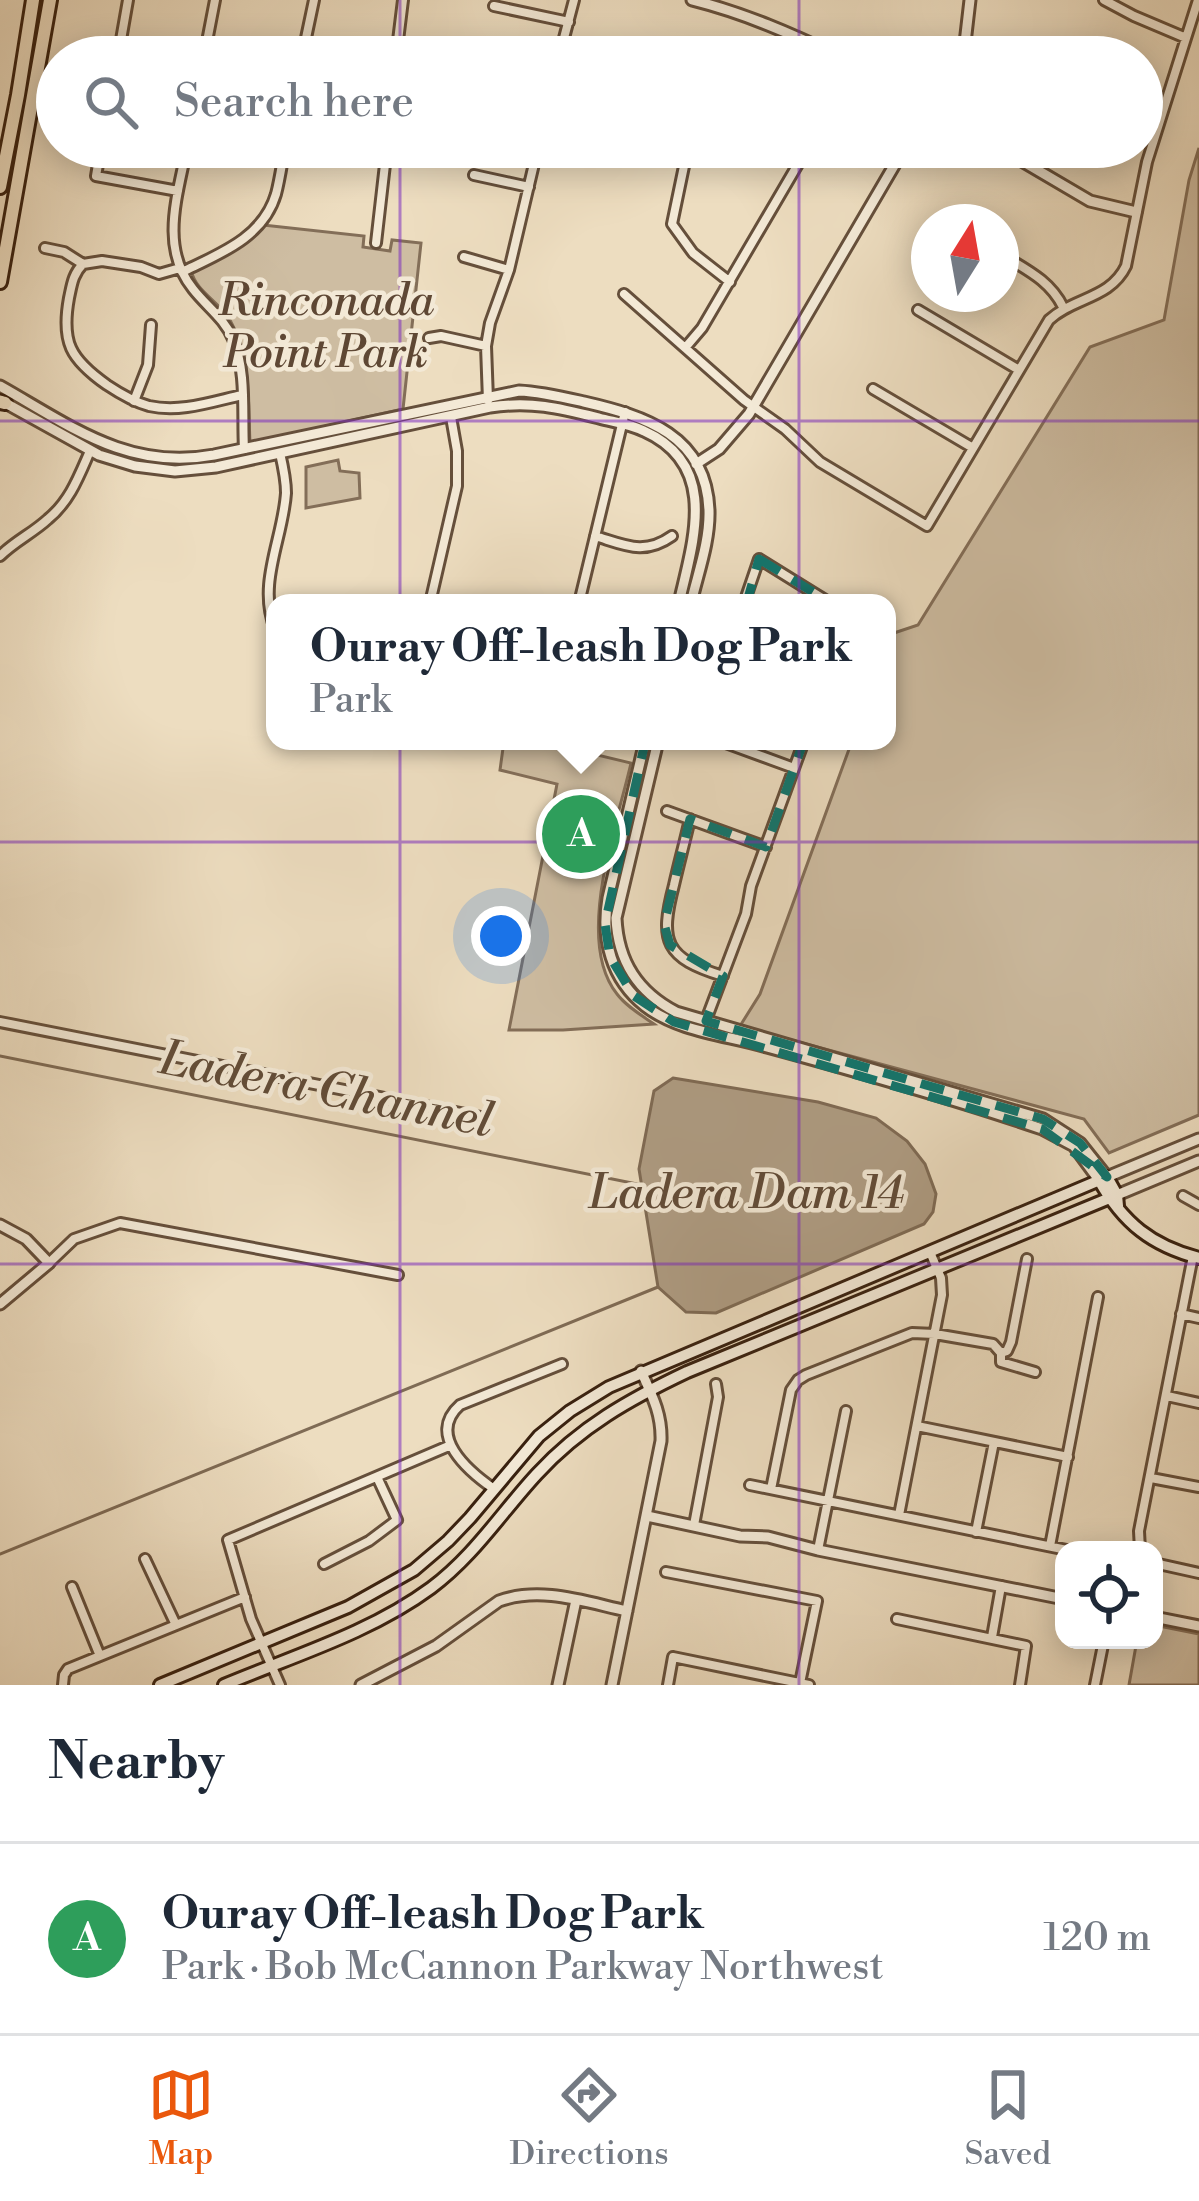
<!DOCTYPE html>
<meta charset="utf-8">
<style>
body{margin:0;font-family:"Libre Bodoni",serif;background:#f6f6f7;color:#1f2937}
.controls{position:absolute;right:36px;bottom:36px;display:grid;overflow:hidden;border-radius:24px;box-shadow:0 6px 30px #0003}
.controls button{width:108px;height:108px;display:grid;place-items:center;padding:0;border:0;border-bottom:3px solid #e0e1e3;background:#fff;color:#1f2937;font:60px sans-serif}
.compass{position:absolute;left:911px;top:204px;width:108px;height:108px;border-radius:50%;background:#fff;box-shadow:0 6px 30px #0003;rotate:11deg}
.you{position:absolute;left:501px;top:936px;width:42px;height:42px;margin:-30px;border:9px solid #fff;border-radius:50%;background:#1a73e8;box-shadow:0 0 0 18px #1a73e833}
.badge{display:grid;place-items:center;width:78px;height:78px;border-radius:50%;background:#ea580c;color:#fff;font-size:39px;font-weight:700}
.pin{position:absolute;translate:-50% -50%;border:6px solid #fff;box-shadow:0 3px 12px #0006}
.popup{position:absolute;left:266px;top:594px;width:630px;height:156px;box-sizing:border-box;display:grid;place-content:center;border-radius:24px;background:#fff;filter:drop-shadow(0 3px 9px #0005);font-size:39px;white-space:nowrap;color:#747a83}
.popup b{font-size:45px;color:#1f2937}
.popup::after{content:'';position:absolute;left:50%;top:100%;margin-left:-24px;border:24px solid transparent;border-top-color:#fff}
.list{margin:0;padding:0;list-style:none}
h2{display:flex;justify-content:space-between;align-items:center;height:156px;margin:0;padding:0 48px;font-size:51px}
h2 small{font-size:39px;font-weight:400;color:#747a83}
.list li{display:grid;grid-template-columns:78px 1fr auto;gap:36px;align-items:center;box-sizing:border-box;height:192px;padding:0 48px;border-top:3px solid #e0e1e3}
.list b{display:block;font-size:45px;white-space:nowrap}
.list p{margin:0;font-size:39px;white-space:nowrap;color:#747a83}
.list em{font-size:39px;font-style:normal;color:#747a83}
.icon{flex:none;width:66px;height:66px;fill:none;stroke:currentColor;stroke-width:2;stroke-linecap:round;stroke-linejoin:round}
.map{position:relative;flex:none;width:1199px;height:1685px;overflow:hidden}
.search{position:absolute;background:#fff;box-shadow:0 6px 30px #0003;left:36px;right:36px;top:36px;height:132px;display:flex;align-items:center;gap:30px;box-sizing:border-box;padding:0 42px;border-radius:66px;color:#747a83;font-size:45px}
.sheet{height:348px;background:#fff}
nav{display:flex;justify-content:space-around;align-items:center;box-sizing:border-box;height:168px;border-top:3px solid #e0e1e3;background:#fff;font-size:33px;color:#747a83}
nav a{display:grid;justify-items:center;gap:6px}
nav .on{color:#ea580c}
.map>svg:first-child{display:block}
.green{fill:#cebda2;stroke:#836e58;stroke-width:3}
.water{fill:#af9d84;stroke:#7f6b55;stroke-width:3}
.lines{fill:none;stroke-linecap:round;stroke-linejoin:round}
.stream{stroke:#7f6b55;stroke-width:3}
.minor-casing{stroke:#654f3b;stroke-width:14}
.tertiary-casing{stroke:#654f3b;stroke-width:15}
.secondary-casing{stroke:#38200f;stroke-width:16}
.primary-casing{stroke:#38200f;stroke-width:18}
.minor{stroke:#f3e9d6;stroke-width:8}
.tertiary{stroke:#f3e9d6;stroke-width:9}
.secondary{stroke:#f3e9d6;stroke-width:10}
.primary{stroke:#edddc0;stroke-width:12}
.marked{fill:none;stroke:#0f766e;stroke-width:9;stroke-dasharray:24 15;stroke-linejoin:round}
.grid{fill:none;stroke:#7b2cbf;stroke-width:3;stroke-opacity:0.55}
.labels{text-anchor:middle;stroke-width:9;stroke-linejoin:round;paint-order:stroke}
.park-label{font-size:45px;font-style:italic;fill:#5e4734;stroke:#f3e9d6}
.water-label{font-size:48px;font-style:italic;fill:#624c38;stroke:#f3e9d6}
</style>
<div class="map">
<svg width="1199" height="1685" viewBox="0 0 1199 1685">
<rect width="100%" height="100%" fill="#edddc0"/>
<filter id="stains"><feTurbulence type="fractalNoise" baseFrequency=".00167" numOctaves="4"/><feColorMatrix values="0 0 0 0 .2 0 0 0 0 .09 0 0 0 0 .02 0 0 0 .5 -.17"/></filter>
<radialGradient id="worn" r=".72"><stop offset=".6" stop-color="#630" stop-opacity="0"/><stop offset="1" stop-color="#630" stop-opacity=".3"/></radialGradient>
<path class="green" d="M1199,148V1115L1109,1153L1084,1119L740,1026L760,994L852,741H887V646L891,634L918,625L1090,347L1164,320L1189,180Z
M263,225L364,236L363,247L390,251L392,240L421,243L403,409L250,443C248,403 251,357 231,322C221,302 196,293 191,270Z
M338,460L340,471L359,473L360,498L306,508V467Z
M504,741H539L631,763C617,825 574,940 617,994C626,1006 641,1015 654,1024L563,1030H509L557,784L500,770Z
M1154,1625L1199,1634V1685H1129L1137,1640H1154Z"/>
<path class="water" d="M673,1078L818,1102L876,1118L907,1141L925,1164L936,1194L933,1212L924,1224L716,1313L686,1312L658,1287L639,1169L654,1091Z"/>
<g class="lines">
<path class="stream" d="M0,1056L642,1185
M0,1554L658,1287"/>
<defs>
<path id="minor" d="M1104,0L1134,16L1186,38
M494,6L569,22
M118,57L128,0
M204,57L215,0
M302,57L314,0
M396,57L403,0
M559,57L574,0
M1142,119L1159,124
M101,147L96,176L178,191
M187,147C178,195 159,247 193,289C207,307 224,318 233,339C247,372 242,414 244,449
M688,147L672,224L693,253L730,282
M474,175L529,187
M376,243L387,147
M45,248L64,252L83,264L102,261L141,267L159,274L180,268
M1001,254C1025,269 1050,280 1063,307
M464,257L509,270
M83,264C73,274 72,284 69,298C61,342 70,359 107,385C119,393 134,402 149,406C180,413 211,402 242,395
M182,272C219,254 263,238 276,194C280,179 282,163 285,147
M624,294L744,400L785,429L820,462L927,526L1049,320C1074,297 1110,299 1126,266L1147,162L1198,0
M918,310L1019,370
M429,338L441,336L486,346
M685,348L702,328L808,147
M873,389L973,448
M488,400L486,346L490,323L509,270L538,147
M134,401L148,365L151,325
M595,536C625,545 644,556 672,536
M0,556C15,541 33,533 48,519C70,501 79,476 90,451
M430,603L457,486V451L451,417
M579,603L625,412
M744,603L759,559L830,603
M275,629C257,583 283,539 286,493C286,479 283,466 280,453
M720,741L794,768
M667,811L766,847
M690,819C685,841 679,863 674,885C659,942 665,958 723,976
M706,1020L746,914L751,886L804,741
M0,1022L481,1117
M1183,1196L1199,1205
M49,1263L74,1239L120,1223L398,1275
M1181,1314L1199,1318
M1001,1353L1007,1351L1011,1342L1027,1259
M1167,1396L1199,1403
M917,1426L1068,1457
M1151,1478L1199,1487
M750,1485L1067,1550
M494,1489C468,1471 426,1435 460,1405L562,1364
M771,1489L791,1390L798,1380L806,1375L912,1333L935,1334L993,1344L1001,1353V1362L1035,1372
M899,1515L942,1295L941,1278L930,1252
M694,1525L718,1397L716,1384
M976,1532L994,1442
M1050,1546L1098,1297
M818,1550L846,1411
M1140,1550L1139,1531L1193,1256
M145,1559L176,1625
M1154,1563L1199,1573
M324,1564L369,1541L397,1520L377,1477
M666,1572L817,1601L800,1683
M72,1587L100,1656
M897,1619L1026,1646L1020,1685
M992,1637L1001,1586
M63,1685L64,1675L68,1669L245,1597
M280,1685L251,1619L228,1540L451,1445
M668,1685L673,1657L809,1685
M1095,1685L1104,1640"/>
<path id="tertiary" d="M692,0C744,13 792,34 840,57
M957,57L965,43L970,0
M998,147L1090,201L1136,212
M0,386C71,426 128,471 214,455L519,391C541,392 562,397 584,402C645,416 706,435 709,510C710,541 698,573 691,603
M0,400L99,455L135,466L175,471L216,467L490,407C532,401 559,408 599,418C614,422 630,424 644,431C720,465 693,541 679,603
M696,464L719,449L749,414L905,147
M645,741L608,898C601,939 611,979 645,1006C679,1032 726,1035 767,1047C859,1072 952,1098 1042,1129L1074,1146L1099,1180
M658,741L616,918C618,962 638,992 676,1012L1043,1119L1080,1143L1107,1177L1199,1139
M1117,1195L1199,1161
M0,1225L26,1239L49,1263L0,1304
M647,1516L740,1536L768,1537L818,1550L1064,1599
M1154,1617L1199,1626
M361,1685L436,1646L499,1601C541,1586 585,1602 627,1611
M558,1685L576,1600
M612,1685L661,1441C662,1414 652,1395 641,1371"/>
<path id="secondary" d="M1099,1180C1123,1223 1152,1246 1199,1258
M160,1685L348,1607L414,1570L448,1541L470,1518L539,1436L570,1411L609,1387L1107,1177L1117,1195L1118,1206
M224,1685C293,1656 370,1633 431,1588C474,1556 501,1513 537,1474C580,1427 630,1399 687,1372L1117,1195"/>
<path id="primary" d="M0,187L18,95L33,0
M0,282L50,0
M0,402L5,403"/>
</defs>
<use href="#minor" class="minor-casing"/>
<use href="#tertiary" class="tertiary-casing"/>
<use href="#secondary" class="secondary-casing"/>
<use href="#primary" class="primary-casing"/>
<use href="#minor" class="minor"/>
<use href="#tertiary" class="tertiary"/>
<use href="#secondary" class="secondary"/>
<use href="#primary" class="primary"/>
</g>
<path class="marked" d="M759,559L849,614L766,847L690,819L664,924L670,945L723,976L706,1021L1043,1119L1080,1143L1107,1177L1042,1129L674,1022L634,996L610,957L605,924L649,724L661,727L682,642L733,652Z"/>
<path class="grid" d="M400,0V57M799,0V57M400,147V1685M799,147V1685M0,421H1199M0,842H1199M0,1264H1199"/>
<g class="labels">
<g class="park-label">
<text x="326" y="315">Rinconada<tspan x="326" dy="52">Point Park</tspan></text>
</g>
<g class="water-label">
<text transform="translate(327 1088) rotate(11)" y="17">Ladera Channel</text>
<text x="746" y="1208">Ladera Dam 14</text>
</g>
</g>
<rect width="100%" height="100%" filter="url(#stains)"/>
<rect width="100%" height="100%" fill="url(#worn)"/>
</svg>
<div class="controls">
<button><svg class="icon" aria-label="locate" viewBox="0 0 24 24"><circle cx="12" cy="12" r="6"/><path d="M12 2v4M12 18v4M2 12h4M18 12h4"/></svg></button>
</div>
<svg class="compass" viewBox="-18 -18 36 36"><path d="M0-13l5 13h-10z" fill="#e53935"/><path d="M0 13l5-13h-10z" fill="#747a83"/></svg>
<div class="you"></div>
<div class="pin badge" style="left:581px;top:834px;background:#2e9e5b">A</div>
<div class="popup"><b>Ouray Off-leash Dog Park</b>Park</div>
<div class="search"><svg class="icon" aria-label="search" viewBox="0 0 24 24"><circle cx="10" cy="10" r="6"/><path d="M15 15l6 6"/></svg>Search here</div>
</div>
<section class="sheet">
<h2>Nearby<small></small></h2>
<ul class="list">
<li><span class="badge" style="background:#2e9e5b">A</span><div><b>Ouray Off-leash Dog Park</b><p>Park · Bob McCannon Parkway Northwest</p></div><em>120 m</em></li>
</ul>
</section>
<nav>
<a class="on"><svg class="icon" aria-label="map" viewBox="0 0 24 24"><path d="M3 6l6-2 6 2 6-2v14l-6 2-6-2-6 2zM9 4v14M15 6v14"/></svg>Map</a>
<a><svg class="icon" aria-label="directions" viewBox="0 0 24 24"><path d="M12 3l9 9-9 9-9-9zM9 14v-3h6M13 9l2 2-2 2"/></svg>Directions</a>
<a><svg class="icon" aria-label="saved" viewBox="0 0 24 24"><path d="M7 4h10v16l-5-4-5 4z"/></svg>Saved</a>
</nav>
